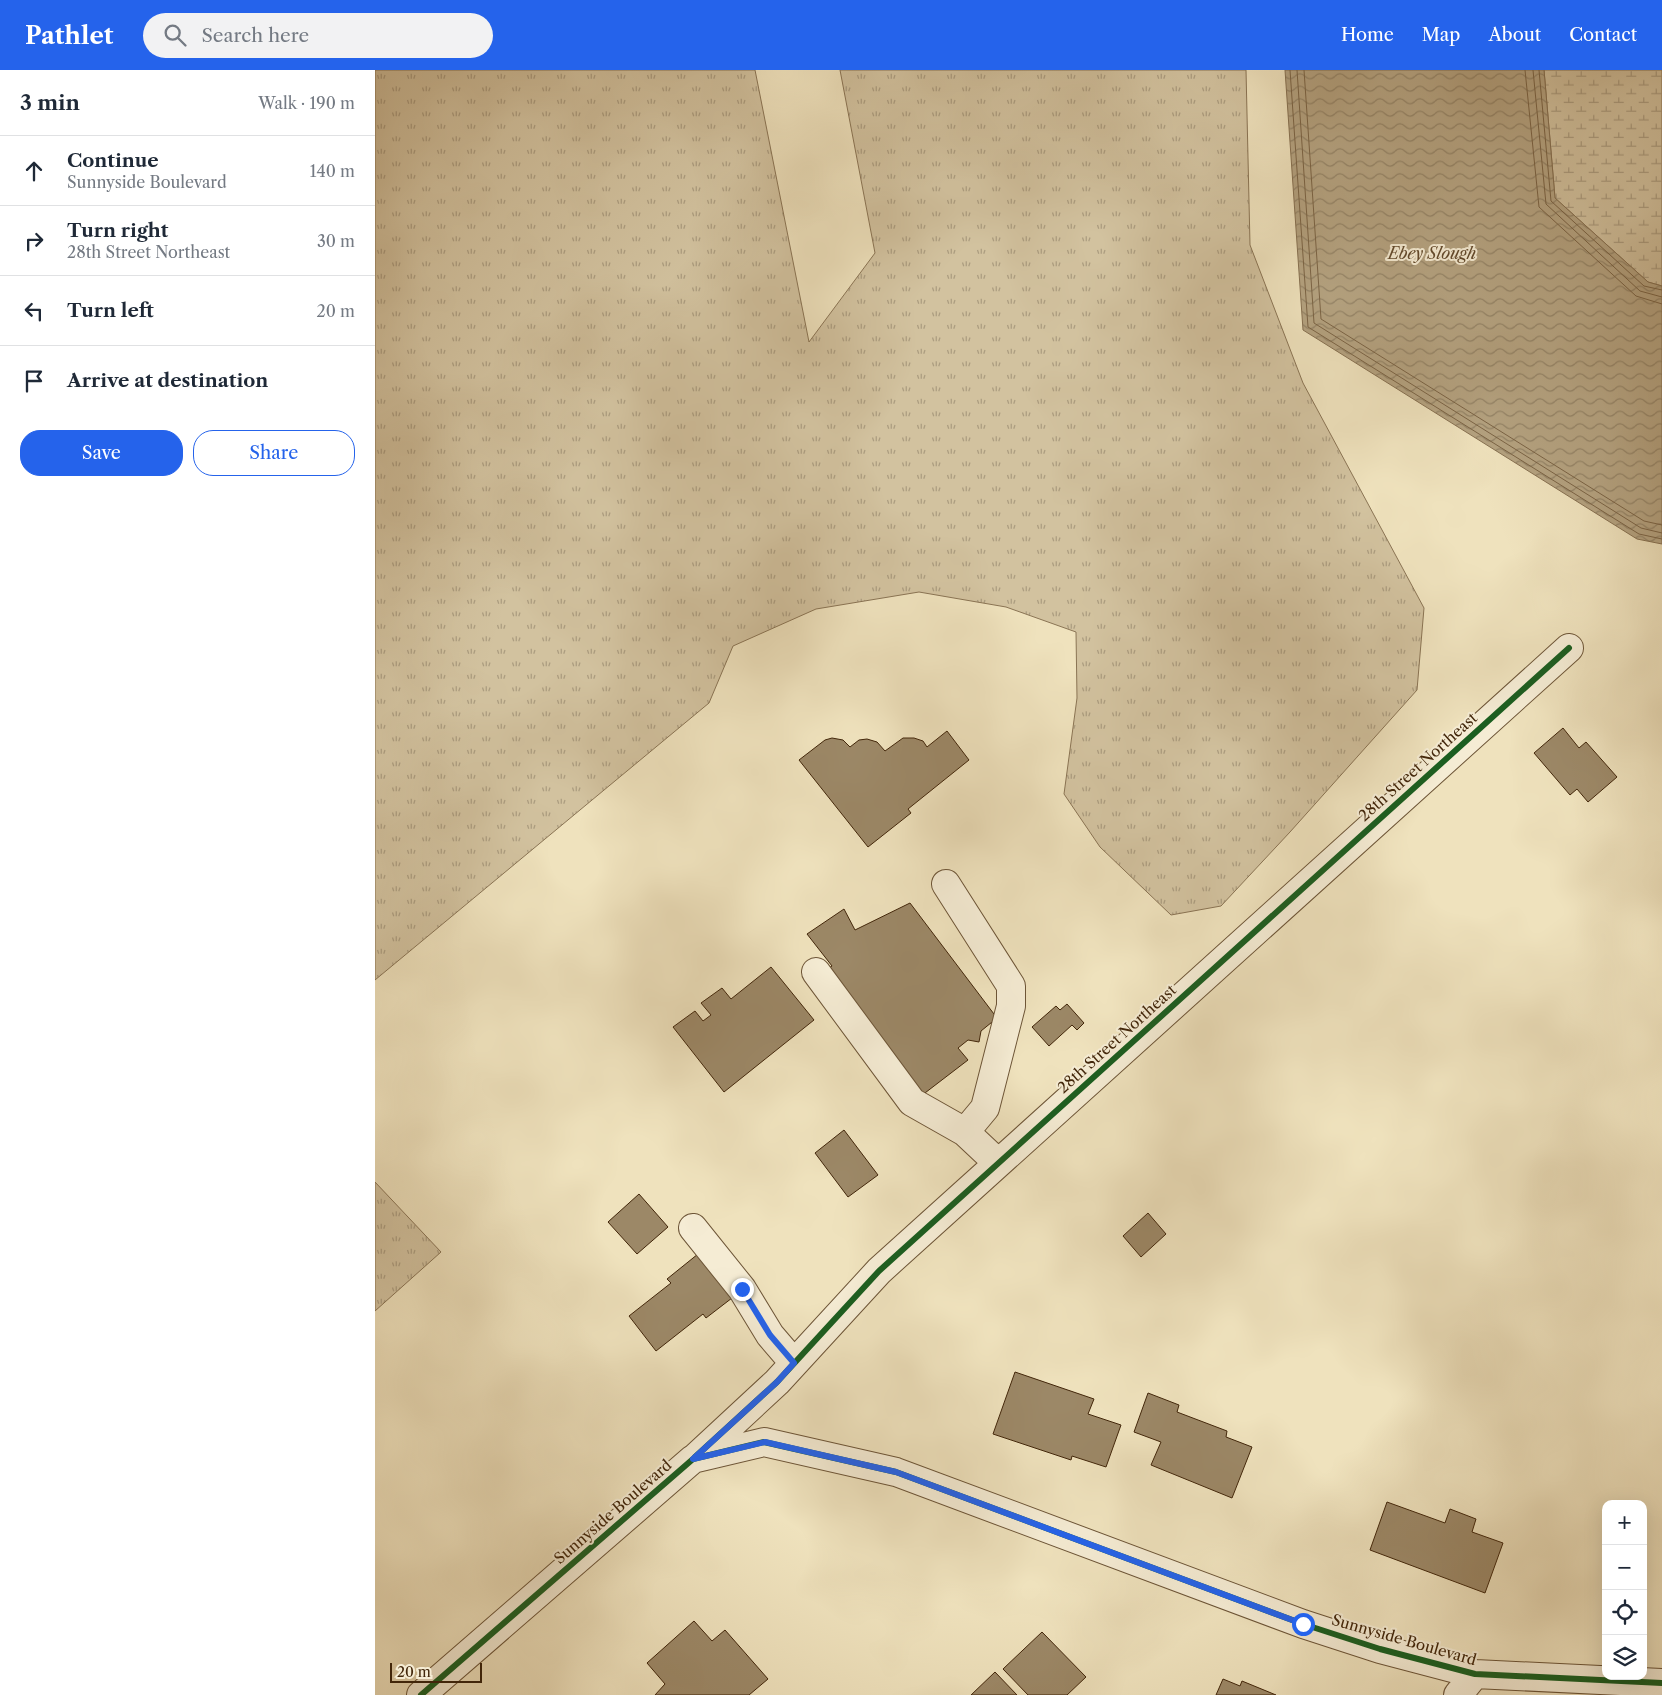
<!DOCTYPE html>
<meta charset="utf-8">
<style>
body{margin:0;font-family:"Libre Caslon Text",serif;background:#f2f2f3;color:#1f2937}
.controls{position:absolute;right:15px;bottom:15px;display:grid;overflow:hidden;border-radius:10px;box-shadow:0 5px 20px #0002}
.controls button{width:45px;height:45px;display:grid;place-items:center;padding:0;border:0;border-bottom:1px solid #e0e1e3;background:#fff;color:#1f2937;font:25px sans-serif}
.scale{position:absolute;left:15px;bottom:12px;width:92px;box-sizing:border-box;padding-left:5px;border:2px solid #42260a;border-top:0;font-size:14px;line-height:18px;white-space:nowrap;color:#42260a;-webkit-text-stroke:4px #f5ecd4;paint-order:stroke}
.stop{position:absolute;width:15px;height:15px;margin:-11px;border:4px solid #2563eb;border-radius:50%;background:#fff}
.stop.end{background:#2563eb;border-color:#fff;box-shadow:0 1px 5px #0008}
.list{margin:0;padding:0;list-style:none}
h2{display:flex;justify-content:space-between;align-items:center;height:65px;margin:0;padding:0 20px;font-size:21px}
h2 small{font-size:16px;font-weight:400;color:#747a83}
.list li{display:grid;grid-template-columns:32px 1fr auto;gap:15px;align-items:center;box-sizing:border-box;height:70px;padding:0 20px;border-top:1px solid #e0e1e3}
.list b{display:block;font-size:19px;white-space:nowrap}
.list p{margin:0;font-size:16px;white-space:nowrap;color:#747a83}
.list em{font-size:16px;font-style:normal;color:#747a83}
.actions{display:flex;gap:10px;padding:15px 20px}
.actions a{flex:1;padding:11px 0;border:1px solid #2563eb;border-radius:20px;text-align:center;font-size:18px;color:#2563eb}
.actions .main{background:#2563eb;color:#fff}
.icon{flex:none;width:28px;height:28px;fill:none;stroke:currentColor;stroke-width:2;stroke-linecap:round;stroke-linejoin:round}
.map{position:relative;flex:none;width:1287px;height:1625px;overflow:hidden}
header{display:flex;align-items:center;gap:30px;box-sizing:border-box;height:70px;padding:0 25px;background:#2563eb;color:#fff}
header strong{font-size:24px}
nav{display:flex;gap:28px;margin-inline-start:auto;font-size:18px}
.search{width:350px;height:45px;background:#f2f2f3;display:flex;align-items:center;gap:12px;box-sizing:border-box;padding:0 18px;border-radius:28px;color:#747a83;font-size:19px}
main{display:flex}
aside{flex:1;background:#fff}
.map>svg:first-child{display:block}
.grass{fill:url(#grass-tufts);stroke:#8a7454}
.wetland{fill:url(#wetland-marsh);stroke:#8a7454}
.water{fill:url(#water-waves);stroke:#867051}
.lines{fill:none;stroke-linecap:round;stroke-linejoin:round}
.shore{stroke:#7b6445;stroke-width:1}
.building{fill:#9c8867;stroke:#42260a}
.minor-casing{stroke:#6d5537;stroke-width:30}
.minor{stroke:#f5ecd4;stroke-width:28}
.cycleway-casing{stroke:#f5ecd4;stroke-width:9}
.cycleway{stroke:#1b5e20;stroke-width:6}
.route{stroke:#2563eb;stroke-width:6}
.labels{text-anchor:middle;stroke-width:4;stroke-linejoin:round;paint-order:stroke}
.street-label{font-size:15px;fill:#42260a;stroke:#f5ecd4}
.water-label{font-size:16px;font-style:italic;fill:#644b2d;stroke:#f5ecd4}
</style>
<header>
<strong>Pathlet</strong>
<div class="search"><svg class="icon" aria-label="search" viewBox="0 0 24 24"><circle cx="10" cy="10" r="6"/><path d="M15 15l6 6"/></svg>Search here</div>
<nav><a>Home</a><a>Map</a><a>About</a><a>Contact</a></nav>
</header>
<main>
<aside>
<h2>3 min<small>Walk · 190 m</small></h2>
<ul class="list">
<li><svg class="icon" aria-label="ahead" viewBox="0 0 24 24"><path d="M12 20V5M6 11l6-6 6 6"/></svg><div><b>Continue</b><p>Sunnyside Boulevard</p></div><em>140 m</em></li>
<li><svg class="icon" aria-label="right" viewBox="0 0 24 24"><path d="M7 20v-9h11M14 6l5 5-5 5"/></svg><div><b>Turn right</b><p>28th Street Northeast</p></div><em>30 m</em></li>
<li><svg class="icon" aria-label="left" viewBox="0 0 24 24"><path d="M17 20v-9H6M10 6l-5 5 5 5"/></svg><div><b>Turn left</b></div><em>20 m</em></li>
<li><svg class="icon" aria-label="arrive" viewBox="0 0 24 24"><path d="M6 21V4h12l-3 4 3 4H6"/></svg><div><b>Arrive at destination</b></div></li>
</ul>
<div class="actions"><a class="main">Save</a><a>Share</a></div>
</aside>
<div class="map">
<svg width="1287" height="1625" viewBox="0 0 1287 1625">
<defs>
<pattern id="grass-tufts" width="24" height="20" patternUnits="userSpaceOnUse" patternTransform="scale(1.25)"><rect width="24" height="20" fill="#d2c29f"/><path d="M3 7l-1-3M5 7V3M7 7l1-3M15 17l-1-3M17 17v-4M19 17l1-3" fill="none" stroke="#ac9d80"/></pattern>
<pattern id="wetland-marsh" width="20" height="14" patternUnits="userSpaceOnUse" patternTransform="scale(1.25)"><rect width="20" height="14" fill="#d2c29f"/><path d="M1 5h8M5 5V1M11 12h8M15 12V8" fill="none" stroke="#ac9d80"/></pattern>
<pattern id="water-waves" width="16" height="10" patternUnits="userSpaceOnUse" patternTransform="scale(1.25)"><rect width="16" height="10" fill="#b4a280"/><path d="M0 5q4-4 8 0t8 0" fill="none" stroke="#948467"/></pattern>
</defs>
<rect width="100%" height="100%" fill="#efe2bd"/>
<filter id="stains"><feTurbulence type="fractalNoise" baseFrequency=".004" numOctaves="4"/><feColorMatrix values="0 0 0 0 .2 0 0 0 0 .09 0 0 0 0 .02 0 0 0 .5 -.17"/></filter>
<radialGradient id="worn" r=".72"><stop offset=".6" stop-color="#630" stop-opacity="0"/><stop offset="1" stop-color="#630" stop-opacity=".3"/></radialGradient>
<path class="grass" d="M0,0H380L434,272L500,183L465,0H871L875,175L928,313L1049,538L1042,620L915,762L846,836L796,845L725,777L689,724L702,628L701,562L631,537L544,522L441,539L358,576L334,633L0,910Z
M0,1112L66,1182L0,1241Z"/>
<path class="wetland" d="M1169,0H1287V216L1273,212L1180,128Z"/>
<path class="water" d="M910,0H1169L1180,128L1273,212L1287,216V474L1262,469L928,260Z"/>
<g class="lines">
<path class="shore" d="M915,0L933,257L1264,464L1287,469
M922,0L939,253L1266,458L1287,463
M929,0L946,249L1269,451L1287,455
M1150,0L1164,137L1261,226L1287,234
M1158,0L1171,134L1265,221L1287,227
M1164,0L1176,131L1269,216L1287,220"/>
</g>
<path class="building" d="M1188,658L1204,678L1211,672L1242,707L1213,732L1202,719L1195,725L1159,683Z
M572,661L594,690L533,739L536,743L493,777L424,690L450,670L457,668L468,670L475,677L484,670L492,669L502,672L510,681L528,668H539L548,671L552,677Z
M535,833L622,948L606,961L604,972L593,970L583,978L593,990L546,1026L452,899L457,896L432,864L469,839L480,860Z
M396,897L439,950L349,1022L298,957L320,941L328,951L336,945L326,933L347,918L356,929Z
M692,934L709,953L702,960L697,955L674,976L657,957L681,936L685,940Z
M469,1060L503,1105L473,1127L440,1083Z
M264,1124L293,1157L262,1184L233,1152Z
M773,1143L791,1164L766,1187L748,1166Z
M323,1184L357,1228L331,1248L328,1244L281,1281L254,1246L296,1213L292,1209Z
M640,1302L719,1329L713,1344L746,1355L731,1397L697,1386L696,1390L618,1364Z
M773,1323L804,1335L802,1342L852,1361L851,1367L877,1377L857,1428L776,1395L786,1372L759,1362Z
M1012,1432L1070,1453L1075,1439L1101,1449L1097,1462L1128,1473L1110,1523L995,1480Z
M319,1551L337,1571L350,1560L393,1609L374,1625H280L290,1614L272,1593Z
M667,1562L711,1607L692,1625H653L628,1599Z
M620,1602L642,1625H596Z
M848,1609L865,1616L867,1611L901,1625H841Z"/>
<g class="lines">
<defs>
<path id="minor" d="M571,814L636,916V936L610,1038L590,1062L623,1093
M441,902L537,1032L590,1062
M318,1158L367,1219L395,1265L419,1293
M320,1388L402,1312L504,1201L1194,578
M46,1625L318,1389L389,1372L521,1402L928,1554L1005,1579L1100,1604L1287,1613
M1083,1625L1100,1604"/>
</defs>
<use href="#minor" class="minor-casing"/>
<use href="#minor" class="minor"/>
<defs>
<path id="cycleway" d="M320,1387L402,1312L504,1201L1194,578
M46,1625L318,1389L389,1372L521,1402L928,1554L1005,1579L1100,1604L1287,1613"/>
</defs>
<use href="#cycleway" class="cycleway-casing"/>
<use href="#cycleway" class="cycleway"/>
</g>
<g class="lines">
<path class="route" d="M367,1219L395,1265L419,1293L402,1312L318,1389L390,1372L521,1402L928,1554"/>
</g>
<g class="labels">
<g class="street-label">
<text transform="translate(1043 697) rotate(-42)" y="5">28th Street Northeast</text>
<text transform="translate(742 969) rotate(-42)" y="5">28th Street Northeast</text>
<text transform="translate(238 1442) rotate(-41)" y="5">Sunnyside Boulevard</text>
<text transform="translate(1029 1570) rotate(16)" y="5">Sunnyside Boulevard</text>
</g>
<g class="water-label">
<text x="1057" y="189">Ebey Slough</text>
</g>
</g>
<rect width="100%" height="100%" filter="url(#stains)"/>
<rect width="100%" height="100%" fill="url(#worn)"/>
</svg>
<div class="controls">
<button>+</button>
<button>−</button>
<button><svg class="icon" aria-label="locate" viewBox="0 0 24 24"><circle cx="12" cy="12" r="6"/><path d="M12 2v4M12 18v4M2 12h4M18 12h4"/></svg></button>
<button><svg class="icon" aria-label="layers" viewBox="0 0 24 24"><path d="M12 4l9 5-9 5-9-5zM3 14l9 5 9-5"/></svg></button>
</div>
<div class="scale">20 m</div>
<div class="stop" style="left:928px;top:1554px"></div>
<div class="stop end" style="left:367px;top:1219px"></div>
</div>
</main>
